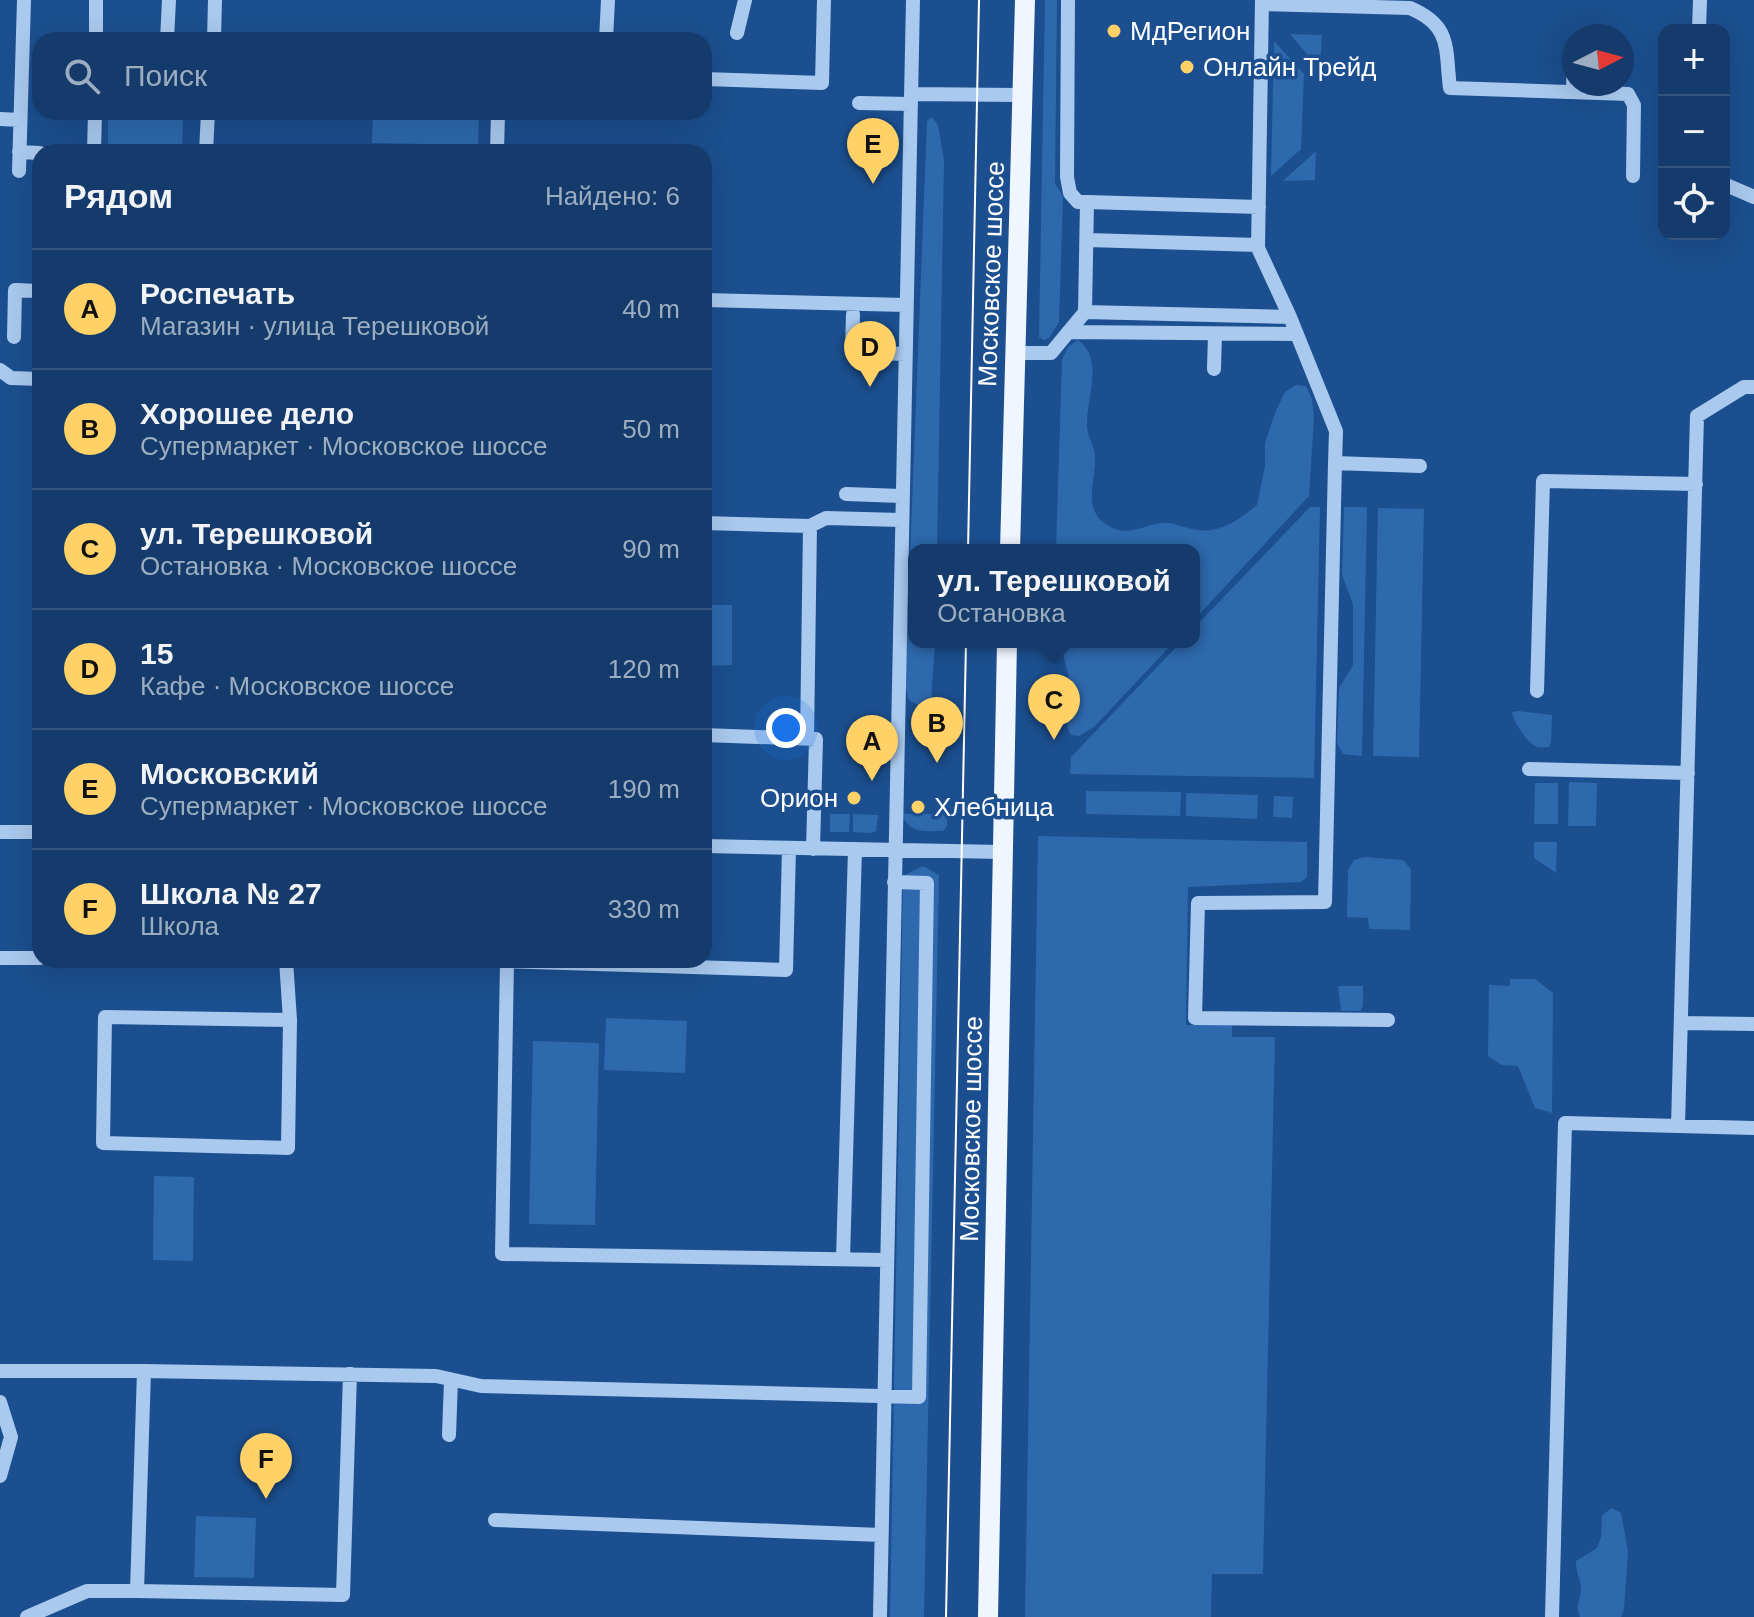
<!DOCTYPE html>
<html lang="ru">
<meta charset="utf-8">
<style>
body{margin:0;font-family:Helvetica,sans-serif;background:#1d4271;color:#f1f3f6}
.controls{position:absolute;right:24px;top:24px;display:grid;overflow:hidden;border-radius:16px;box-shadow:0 8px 32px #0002}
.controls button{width:72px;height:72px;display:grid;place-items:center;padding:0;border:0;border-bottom:2px solid #33557e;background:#143b6b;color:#f1f3f6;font:40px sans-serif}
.compass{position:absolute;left:1562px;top:24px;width:72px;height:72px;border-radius:50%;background:#143b6b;box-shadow:0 8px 32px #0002;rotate:84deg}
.you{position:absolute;left:786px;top:728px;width:28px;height:28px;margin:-20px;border:6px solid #fff;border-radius:50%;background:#1a73e8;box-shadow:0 0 0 12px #1a73e833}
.badge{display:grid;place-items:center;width:52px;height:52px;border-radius:50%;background:#ffd166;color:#111;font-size:26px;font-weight:700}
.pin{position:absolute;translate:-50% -66px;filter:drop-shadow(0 2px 4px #0008)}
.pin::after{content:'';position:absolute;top:42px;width:28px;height:24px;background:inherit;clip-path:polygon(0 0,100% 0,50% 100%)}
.popup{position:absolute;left:908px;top:544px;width:292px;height:104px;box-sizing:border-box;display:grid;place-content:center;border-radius:16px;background:#143b6b;filter:drop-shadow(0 2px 6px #0005);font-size:26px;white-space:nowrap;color:#9dadc1}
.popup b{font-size:30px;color:#f1f3f6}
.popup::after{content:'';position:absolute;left:50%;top:100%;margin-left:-16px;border:16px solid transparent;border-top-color:#143b6b}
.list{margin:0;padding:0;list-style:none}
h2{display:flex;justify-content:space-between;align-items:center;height:104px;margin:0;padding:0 32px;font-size:34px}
h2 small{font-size:26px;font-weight:400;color:#9dadc1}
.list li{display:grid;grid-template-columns:52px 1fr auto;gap:24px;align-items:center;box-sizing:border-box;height:120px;padding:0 32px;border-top:2px solid #33557e}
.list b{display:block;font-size:30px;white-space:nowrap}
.list p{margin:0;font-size:26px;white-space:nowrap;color:#9dadc1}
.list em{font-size:26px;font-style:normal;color:#9dadc1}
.icon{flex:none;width:44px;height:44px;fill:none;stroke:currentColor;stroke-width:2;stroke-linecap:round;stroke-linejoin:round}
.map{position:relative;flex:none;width:1754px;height:1617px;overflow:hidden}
.search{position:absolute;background:#143b6b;box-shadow:0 8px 32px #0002;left:32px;top:32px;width:680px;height:88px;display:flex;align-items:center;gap:20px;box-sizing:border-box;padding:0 28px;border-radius:24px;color:#9dadc1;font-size:30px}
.panel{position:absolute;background:#143b6b;box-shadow:0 8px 32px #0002;left:32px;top:144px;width:680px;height:824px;border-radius:24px}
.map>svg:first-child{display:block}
.green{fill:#2e69ad}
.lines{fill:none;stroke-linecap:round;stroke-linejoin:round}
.minor{stroke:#a9c9ee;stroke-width:14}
.major{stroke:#f0f6ff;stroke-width:20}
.tram{stroke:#fff;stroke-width:2}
.poi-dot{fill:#ffd166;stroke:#1b4f8f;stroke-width:3}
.labels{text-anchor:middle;stroke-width:7;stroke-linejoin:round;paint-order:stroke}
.poi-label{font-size:26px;fill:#fff;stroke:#1b4f8f;text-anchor:start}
.street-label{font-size:26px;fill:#fff;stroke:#1b4f8f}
</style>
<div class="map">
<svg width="1754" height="1617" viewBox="0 0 1754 1617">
<rect width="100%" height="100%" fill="#1b4f8f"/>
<path class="green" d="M1045,0H1057L1055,184L1063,196L1059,322L1049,338L1044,340L1039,337Z
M1290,34L1322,35L1320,70Z
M1274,41L1304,74L1301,149L1271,176Z
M108,112H183L182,152H108Z
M373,112H479L478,145L372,143Z
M932,117L938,125L944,161L937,550H914V642H935L931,701L918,705L909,700L905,685L927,121Z
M1316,151L1315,180L1283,181Z
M1078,340C1105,360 1086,397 1087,426C1087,436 1094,445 1095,455C1096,485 1079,514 1115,529C1132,535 1147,524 1162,523C1174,522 1181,527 1192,529C1219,535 1237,521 1257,505L1265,465V443L1275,413L1285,392L1296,385L1306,386L1312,399L1314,417L1309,496L1194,620V550H1056L1062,360L1068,347Z
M1310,507H1320L1314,778L1070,774L1071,757L1181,642H1194V628Z
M1344,507H1367L1362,756L1343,754L1337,743L1339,688L1353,665V604L1342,575Z
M1378,508L1424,509L1419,757L1373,756Z
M704,605H732V665L704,666Z
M1061,642H1174L1094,727L1079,736L1071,735C1062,721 1071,713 1071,699C1072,680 1063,661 1061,642Z
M1518,711L1552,715L1551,742L1549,747C1545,747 1539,748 1535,746C1526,741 1513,721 1512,712Z
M1569,782L1597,783L1596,826H1568Z
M1535,783H1558V824H1534Z
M1086,791L1181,792L1180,816L1086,814Z
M1186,793L1258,795L1257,819L1186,816Z
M1274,796L1293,797L1292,818L1273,817Z
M830,814H850L849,832H830Z
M853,814L878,815L876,831L870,833L853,832Z
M902,814H943L947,819V826L943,831C924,831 909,834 902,814Z
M1038,836L1307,842V877L1301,882L1188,887L1186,1025H1232V1037H1275L1263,1574H1212L1211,1617H1025Z
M1534,842H1557L1556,873L1534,858Z
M1365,857L1403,860L1411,869L1410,930L1369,929L1368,918L1347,917L1348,870L1354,860Z
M923,866L939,875L924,1617H890L903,876Z
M1510,979H1535L1553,993L1552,1113L1535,1108L1518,1066L1502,1065L1488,1056L1489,985L1510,986Z
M1338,986H1363V1006L1360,1011H1341Z
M606,1018L687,1021L685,1073L604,1070Z
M533,1041L599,1043L595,1225L529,1224Z
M154,1176L194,1177L193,1261L153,1260Z
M1611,1508L1621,1513L1628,1551L1624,1609L1621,1617H1580C1575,1606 1580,1601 1581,1589C1581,1579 1575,1571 1576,1561L1597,1548L1601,1537L1602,1516Z
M196,1516L256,1518L254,1578L194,1577Z"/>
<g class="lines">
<path class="minor" d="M1068,0L1067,177L1070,193L1078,202H1087
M1262,0L1258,248L1290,317L1336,431L1335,463L1420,466
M1262,4L1410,8C1452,26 1445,48 1450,88L1628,94L1634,105L1633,176
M1699,30L1700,0
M737,33L745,0
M96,40V0
M167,40L169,0
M214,40L215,0
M606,40L608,0
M1622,48H1623
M704,79L822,83L824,0
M1573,92L1574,48
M911,94L1022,95
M859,103L911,104
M0,119L20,120
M19,152L40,153
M94,152L95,112
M206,152L208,112
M497,152L498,112
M19,171L24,0
M1724,184L1754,197
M1087,240L1258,245
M704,300L906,305
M1085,312L1290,317
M853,314L852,352L905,354
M1068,332L1297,334
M14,337L15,290L40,291
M1015,353H1051L1085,312L1087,202L1259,207
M1214,369L1215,334
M0,370L11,378L40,379
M1335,463L1325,902L1198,903L1195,1018L1388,1020
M846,494L901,496
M704,523L810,526L807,738
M810,526L826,518L901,520
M1537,691L1543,481L1696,484
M704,735L816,739L813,849
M1529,769L1688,773
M0,832H40
M704,846L1002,852
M0,958H40
M286,960L290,1020L288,1148L103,1143L105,1017L290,1020
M471,960L786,970L789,848
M507,961L502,1254L887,1260
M1681,1023L1754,1024
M1678,1126L1697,416L1744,387H1754
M843,1259L855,849
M0,1371H144
M350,1374L343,1595L137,1591L144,1371L436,1376L481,1386L919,1397L927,883L894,882
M0,1402L11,1437L0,1476
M449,1435L451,1380
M495,1520L881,1535
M27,1617L87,1591H137
M880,1617L913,0
M1552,1617L1565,1123L1754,1128"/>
<path class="major" d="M1010,550L1025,0
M988,1617L1007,642"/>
<path class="tram" d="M968,550L979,0
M946,1617L966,642"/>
</g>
<g class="poi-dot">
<circle cx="1114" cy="31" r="8"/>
<circle cx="1187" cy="67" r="8"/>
<circle cx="854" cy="798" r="8"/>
<circle cx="918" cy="807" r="8"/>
</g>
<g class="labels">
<g class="poi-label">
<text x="1130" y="40">МдРегион</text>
<text x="1203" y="76">Онлайн Трейд</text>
<text x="838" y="807" text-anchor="end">Орион</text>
<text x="934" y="816">Хлебница</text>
</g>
<g class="street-label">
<text transform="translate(991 274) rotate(-88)" y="9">Московское шоссе</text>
<text transform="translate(971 1129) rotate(-89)" y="9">Московское шоссе</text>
</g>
</g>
</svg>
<div class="controls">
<button>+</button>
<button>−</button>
<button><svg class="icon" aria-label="locate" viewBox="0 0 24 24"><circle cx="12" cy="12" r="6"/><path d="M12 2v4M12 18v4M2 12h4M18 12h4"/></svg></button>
</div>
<svg class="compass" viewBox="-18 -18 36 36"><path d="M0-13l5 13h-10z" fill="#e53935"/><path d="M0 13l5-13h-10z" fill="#9dadc1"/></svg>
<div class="you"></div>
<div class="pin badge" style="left:872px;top:781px">A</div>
<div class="pin badge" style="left:937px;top:763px">B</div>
<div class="pin badge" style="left:1054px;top:740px">C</div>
<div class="popup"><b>ул. Терешковой</b>Остановка</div>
<div class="pin badge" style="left:870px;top:387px">D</div>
<div class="pin badge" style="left:873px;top:184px">E</div>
<div class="pin badge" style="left:266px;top:1499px">F</div>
<div class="search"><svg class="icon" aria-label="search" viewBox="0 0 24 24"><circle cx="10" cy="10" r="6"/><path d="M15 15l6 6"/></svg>Поиск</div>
<section class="panel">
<h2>Рядом<small>Найдено: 6</small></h2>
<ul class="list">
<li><span class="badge">A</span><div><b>Роспечать</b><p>Магазин · улица Терешковой</p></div><em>40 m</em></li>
<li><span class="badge">B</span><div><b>Хорошее дело</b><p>Супермаркет · Московское шоссе</p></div><em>50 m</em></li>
<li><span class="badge">C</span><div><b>ул. Терешковой</b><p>Остановка · Московское шоссе</p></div><em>90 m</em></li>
<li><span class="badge">D</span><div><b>15</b><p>Кафе · Московское шоссе</p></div><em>120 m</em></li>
<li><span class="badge">E</span><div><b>Московский</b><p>Супермаркет · Московское шоссе</p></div><em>190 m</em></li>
<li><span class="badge">F</span><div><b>Школа № 27</b><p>Школа</p></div><em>330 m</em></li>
</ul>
</section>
</div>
